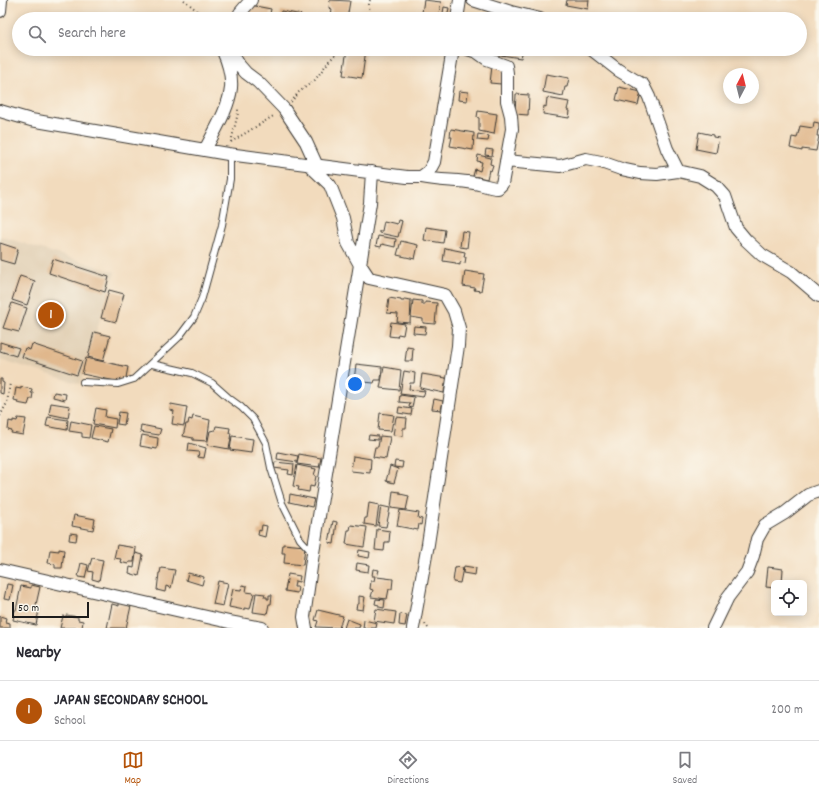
<!DOCTYPE html>
<style>
body{margin:0;font-family:Dekko,sans-serif;background:#f2f2f3;color:#2b2b33}
.controls{position:absolute;right:12px;bottom:12px;display:grid;overflow:hidden;border-radius:6px;box-shadow:0 2px 10px #0003}
.controls button{width:36px;height:36px;display:grid;place-items:center;padding:0;border:0;border-bottom:1px solid #e1e1e2;background:#fff;color:#2b2b33;font:20px sans-serif}
.compass{position:absolute;left:723px;top:68px;width:36px;height:36px;border-radius:50%;background:#fff;box-shadow:0 2px 10px #0003;rotate:7deg}
.scale{position:absolute;left:12px;bottom:10px;width:77px;box-sizing:border-box;padding-left:4px;border:2px solid #1c1c1c;border-top:0;font-size:11px;line-height:14px;white-space:nowrap;color:#1c1c1c;-webkit-text-stroke:3px #fbf7ec;paint-order:stroke}
.you{position:absolute;left:355px;top:384px;width:14px;height:14px;margin:-10px;border:3px solid #fff;border-radius:50%;background:#1a73e8;box-shadow:0 0 0 6px #1a73e833}
.badge{display:grid;place-items:center;width:26px;height:26px;border-radius:50%;background:#b45309;color:#fff;font-size:13px;font-weight:700}
.pin{position:absolute;translate:-50% -50%;border:2px solid #fff;box-shadow:0 1px 4px #0006}
.list{margin:0;padding:0;list-style:none}
h2{display:flex;justify-content:space-between;align-items:center;height:52px;margin:0;padding:0 16px;font-size:17px}
h2 small{font-size:13px;font-weight:400;color:#7c7c81}
.list li{display:grid;grid-template-columns:26px 1fr auto;gap:12px;align-items:center;box-sizing:border-box;height:60px;padding:0 16px;border-top:1px solid #e1e1e2}
.list b{display:block;font-size:15px;white-space:nowrap}
.list p{margin:0;font-size:13px;white-space:nowrap;color:#7c7c81}
.list em{font-size:13px;font-style:normal;color:#7c7c81}
.icon{flex:none;width:22px;height:22px;fill:none;stroke:currentColor;stroke-width:2;stroke-linecap:round;stroke-linejoin:round}
.map{position:relative;flex:none;width:819px;height:628px;overflow:hidden}
.search{position:absolute;background:#fff;box-shadow:0 2px 10px #0003;left:12px;right:12px;top:12px;height:44px;display:flex;align-items:center;gap:10px;box-sizing:border-box;padding:0 14px;border-radius:22px;color:#7c7c81;font-size:15px}
.sheet{height:112px;background:#fff}
nav{display:flex;justify-content:space-around;align-items:center;box-sizing:border-box;height:56px;border-top:1px solid #e1e1e2;background:#fff;font-size:11px;color:#7c7c81}
nav a{display:grid;justify-items:center;gap:2px}
nav .on{color:#b45309}
.map>svg:first-child{display:block}
.built{fill:#e0cdb1}
.building{fill:#e0b78c}
.lines{fill:none;stroke-linecap:round;stroke-linejoin:round}
.lane-casing{stroke:#3c3934;stroke-width:8}
.street-casing{stroke:#3c3934;stroke-width:14}
.path{stroke:#3c3934;stroke-width:2;stroke-dasharray:1 3;stroke-linecap:butt}
.lane{stroke:#fff;stroke-width:6}
.street{stroke:#fff;stroke-width:12}
</style>
<div class="map">
<svg width="819" height="628" viewBox="0 0 819 628">
<rect width="100%" height="100%" fill="#fbf7ec"/>
<filter id="ink" filterUnits="userSpaceOnUse"><feTurbulence type="fractalNoise" baseFrequency=".025" numOctaves="2"/><feDisplacementMap in="SourceGraphic" scale="8" xChannelSelector="R" yChannelSelector="G"/><feConvolveMatrix kernelMatrix="1 2 1 2 8 2 1 2 1" color-interpolation-filters="sRGB"/></filter>
<filter id="wash" filterUnits="userSpaceOnUse"><feTurbulence type="fractalNoise" baseFrequency=".012" numOctaves="4" result="noise"/><feDisplacementMap in="SourceGraphic" scale="16" xChannelSelector="R" yChannelSelector="G"/><feGaussianBlur stdDeviation="0.9" result="paint"/><feColorMatrix in="noise" values="0 0 0 0 0 0 0 0 0 0 0 0 0 0 0 0 0 1.4 0 .05"/><feComposite in="paint" operator="in"/></filter>
<g filter="url(#wash)">
<rect width="100%" height="100%" fill="#f2dbbd"/>
<path class="built" d="M0,236L115,272L80,384L0,359Z"/>
<g id="blocks">
<path class="building" d="M330,0L350,1L347,19H327L328,15L331,16L332,9L329,8Z
M424,0L441,2L438,19H421Z
M567,0H589L588,9L566,5Z
M250,5L271,9L269,18L248,15Z
M444,7L449,8L447,19H442Z
M281,11L302,15V19H280Z
M324,49H342V53Z
M347,49H366L362,78L343,75Z
M502,49H523L521,58L501,55Z
M492,66L504,68L501,84L490,83Z
M546,74L569,78L567,87H565L563,96L543,92Z
M619,87L641,92L638,105L616,100Z
M459,91L468,92L467,101L458,100Z
M516,94L529,95L528,115L515,114Z
M547,98L569,102L567,110L570,111L569,118L543,114L544,106L546,107Z
M478,111L497,114L494,134L479,131V118L477,117Z
M814,122L819,123V130H818L817,136H819L816,151L802,149V151L790,148L792,137L797,138L800,126L813,128Z
M451,129L474,133L473,150L450,146L452,137H450Z
M699,132L713,135V137L719,138L716,153L696,149Z
M478,134L489,136L488,141L477,140Z
M486,149L493,150L492,156L485,155Z
M478,155L491,158L490,164L493,165L491,171L489,170L487,179L473,176L475,169L480,171L482,162L477,161Z
M398,220L402,221L398,237L379,233V231H382L384,221L397,224Z
M426,227L445,230L443,243L424,240Z
M462,231L469,232L467,248L460,247Z
M378,236L396,239L395,247L382,244L381,247L376,246Z
M401,241L418,245L415,259L397,255Z
M0,243L18,249L14,264L0,260Z
M445,248L465,252L464,257H466L465,263L460,262V265L456,264V263L443,261Z
M53,259L109,277L105,292L49,273Z
M465,271L484,274L481,291L474,290L475,288L463,286Z
M20,276L35,281L27,305L12,300Z
M109,290L124,294L116,322L101,318Z
M389,298L401,300V301H404V299L411,300L410,323L397,322L398,314L387,313Z
M413,300L422,301V304H425V302L437,303L435,324L423,323V319L411,317Z
M12,303L27,308L19,332L3,328Z
M391,322L405,324L403,335L398,334L397,337L389,336Z
M414,326L426,327L425,334L413,333Z
M94,332L110,336L103,361L88,357Z
M0,342L19,348L16,356L0,351Z
M32,344L82,361L77,375L22,357L25,348L30,350Z
M407,347L413,348L412,361H405Z
M86,358L128,367L125,383L82,374Z
M356,364L382,367L381,380H375L374,383L354,381Z
M384,367L401,370L399,390L380,388Z
M404,371L415,373L414,383H410L409,389L425,391L423,397L400,394Z
M422,374L446,378V379L448,380L447,384L445,383L444,393L420,388Z
M0,379H2V382L4,383L3,394L0,393Z
M21,387L32,389L31,393H33L32,399H30L28,405L17,403L18,401L14,400L16,388L21,389Z
M54,392L66,394L65,400L53,397Z
M400,395L414,397L412,408L409,407L410,403L399,402Z
M434,399L443,401L441,410L432,409Z
M51,403L70,406L68,418L49,414Z
M171,404L187,407L184,426L172,424L174,411L170,410Z
M399,407L412,409L411,415L398,413Z
M96,408L106,410L105,417L116,419L115,428L93,424Z
M119,412L126,413L124,425L117,424Z
M380,413L394,415L391,431L378,430Z
M193,416L210,420L207,441L193,440V438L183,436L186,424H188L189,419L192,420Z
M48,417L68,420L67,430L46,426Z
M396,417L407,418L406,428H403V436L393,435Z
M18,418L26,419L23,435L11,433L12,431L8,430L9,421L13,422V420L17,421Z
M71,421L91,425L89,438L82,437V433L69,431Z
M141,425L161,429L159,435L140,432Z
M94,426L111,429L108,442L91,438Z
M216,426L230,428L229,433H231L230,439H231L229,449L207,445L210,431L215,430Z
M142,435L158,438L157,449L140,446Z
M369,435L378,436V440L368,439Z
M232,436L253,439L251,453L230,450Z
M380,436L390,437L386,459L373,457L375,447H378Z
M189,443L206,448L204,458L198,457L199,452L188,451Z
M278,452L298,456L297,462L277,459Z
M299,454L321,458L319,467L297,464Z
M353,456L371,459L370,473L351,471Z
M395,461L403,462L402,468L394,467Z
M275,462L294,464L293,475L288,474L289,470L274,468Z
M297,465L316,469L314,475L316,476L314,487L310,486L309,492L298,490L299,487L293,486Z
M390,466L398,469L394,483L386,481Z
M393,491L400,492V494L409,496L406,510L391,508Z
M290,494L314,499L312,507L289,502Z
M369,503L379,505L376,526L364,524L365,518H367Z
M381,506L390,508L386,527L378,526Z
M400,510L419,513L418,518L422,519L421,525L419,524L418,530L397,526Z
M74,515L95,519L93,530L72,526Z
M333,521L337,522L334,544L329,543Z
M262,525L267,526L265,537L258,535L259,530L261,531Z
M351,525L367,527L364,547L346,544L348,530H350Z
M377,529L390,531L389,542H385L384,551L375,550Z
M70,533L77,534L76,541L69,540Z
M283,544L305,546L303,565L284,563L285,553H282Z
M117,545L136,548L134,562H129L128,564L120,562L121,559L114,558Z
M59,549L64,550L62,568H55V564L48,563L50,550L59,551Z
M359,550L370,552L369,558L358,556Z
M136,553L143,555L139,576L129,573L130,567L134,568Z
M92,558L103,560L99,581L92,579L93,572L88,571Z
M81,563L88,565L85,578L78,577Z
M357,563L369,565L368,572L356,570Z
M464,566L476,568L475,575L463,573Z
M455,567L463,568L460,583L453,582Z
M768,567L783,569L782,583H774V588L766,587Z
M161,568L175,570L171,588L166,586L165,592L157,590L159,573H160Z
M373,569L379,570L377,577L393,579L392,589H389L387,599L371,597L373,590L370,589L371,581H374L375,576H372Z
M188,573L204,577L202,585L186,580Z
M288,574L300,576L299,582L295,581L294,587H298L297,593L285,591Z
M218,581L228,583L223,606L213,604Z
M7,584L13,585L10,600L4,599Z
M31,585L40,587L35,609L39,610L36,625L13,620L15,610H16L21,586L31,588Z
M242,585L247,586L246,592L254,593L250,609L244,608V610L229,607L233,589L241,590Z
M256,593L265,594L264,597H267V599H269V595H272L271,604H269L267,614L253,612Z
M359,596L365,597L363,610L356,609L357,604H359Z
M376,599L385,600L384,608L379,607V605L375,604Z
M119,603L131,606L126,628H107L112,604L119,606Z
M376,609L396,612L394,624L374,621Z
M318,610L343,616L339,628L316,627L318,621L315,620Z
M400,614L407,615L405,626L399,625Z
M66,615L78,617V620L83,621L82,628H60L63,616L66,617Z
M0,616L6,618L5,622L10,623V628H0Z
M347,619L360,624L359,628H344Z
M364,620L377,623L376,628H363Z"/>
</g>
</g>
<g filter="url(#ink)">
<use href="#blocks" fill-opacity="0" stroke="#3c3934" stroke-width="1"/>
<g class="lines">
<defs>
<path id="lane" d="M152,364L192,373L212,383L230,399L241,407L253,419L266,443L271,468L282,503L300,539L312,552
M83,382L118,384L134,379L179,337L194,317L202,298L222,225L230,179V155"/>
<path id="street" d="M473,0L511,12L540,19
M0,11L1,0
M239,19L240,13L251,0
M457,19L460,0
M591,49L618,70L643,85L649,97L667,149L678,171
M223,51L235,58L239,65L246,73L258,82L284,109L306,142L317,166
M0,111L31,120L228,154L407,177H421L429,171L434,162L453,49
M205,150C214,132 229,108 231,88C232,76 228,62 223,51L225,49
M506,161L560,166L586,159L601,162L621,169L640,173L657,174L678,171L700,176L716,186L725,196L736,228L746,240L762,255L791,272L819,296
M308,164L330,185L343,218L348,243L359,263L369,278L445,295L454,311L459,328L458,346L428,544L413,628
M421,177C439,181 456,180 474,183C482,184 490,188 498,188L502,184L512,129L511,116L507,101V73L506,66L487,59L477,52L468,49
M0,570L229,622L262,628
M306,628L304,617L313,553L370,203L372,172
M713,628L728,597L747,572L753,556L757,539L765,525L785,513L808,495L819,491"/>
</defs>
<use href="#lane" class="lane-casing"/>
<use href="#street" class="street-casing"/>
<path class="path" d="M184,0L207,19
M370,0L369,4L370,18
M291,102L299,92L315,80L329,61L335,55
M231,142L275,115
M231,142L238,113V109
M0,416L7,403L10,383
M425,624L428,628"/>
<use href="#lane" class="lane"/>
<use href="#street" class="street"/>
</g>
</g>
</svg>
<div class="controls">
<button><svg class="icon" aria-label="locate" viewBox="0 0 24 24"><circle cx="12" cy="12" r="6"/><path d="M12 2v4M12 18v4M2 12h4M18 12h4"/></svg></button>
</div>
<svg class="compass" viewBox="-18 -18 36 36"><path d="M0-13l5 13h-10z" fill="#e53935"/><path d="M0 13l5-13h-10z" fill="#7c7c81"/></svg>
<div class="scale">50 m</div>
<div class="you"></div>
<div class="pin badge" style="left:51px;top:315px">1</div>
<div class="search"><svg class="icon" aria-label="search" viewBox="0 0 24 24"><circle cx="10" cy="10" r="6"/><path d="M15 15l6 6"/></svg>Search here</div>
</div>
<section class="sheet">
<h2>Nearby<small></small></h2>
<ul class="list">
<li><span class="badge">1</span><div><b>JAPAN SECONDARY SCHOOL</b><p>School</p></div><em>200 m</em></li>
</ul>
</section>
<nav>
<a class="on"><svg class="icon" aria-label="map" viewBox="0 0 24 24"><path d="M3 6l6-2 6 2 6-2v14l-6 2-6-2-6 2zM9 4v14M15 6v14"/></svg>Map</a>
<a><svg class="icon" aria-label="directions" viewBox="0 0 24 24"><path d="M12 3l9 9-9 9-9-9zM9 14v-3h6M13 9l2 2-2 2"/></svg>Directions</a>
<a><svg class="icon" aria-label="saved" viewBox="0 0 24 24"><path d="M7 4h10v16l-5-4-5 4z"/></svg>Saved</a>
</nav>
